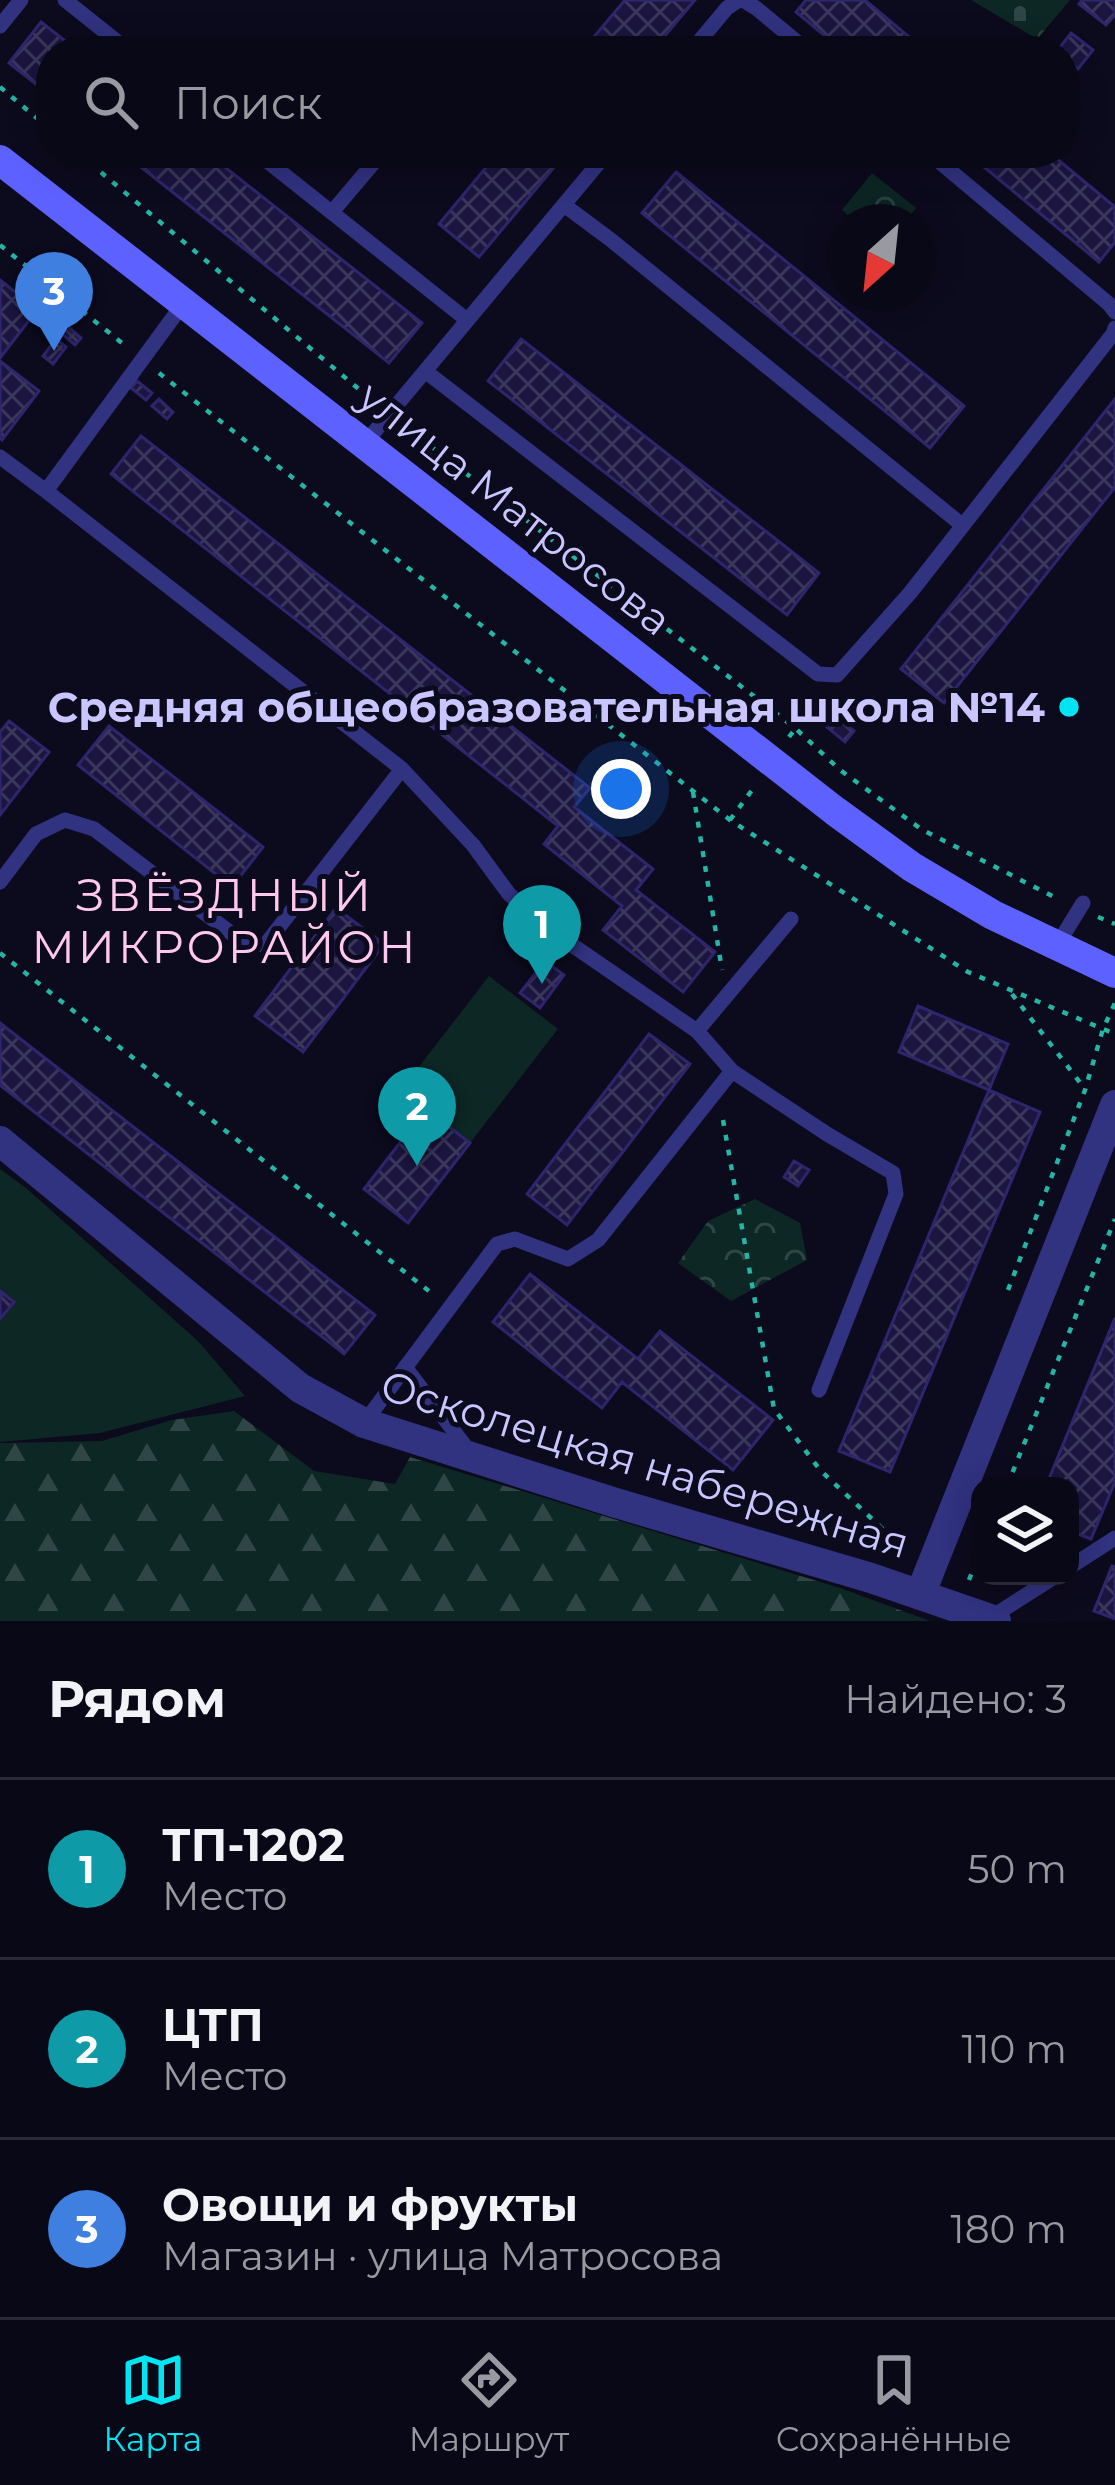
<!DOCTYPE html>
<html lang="ru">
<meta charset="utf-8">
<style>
body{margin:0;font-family:Montserrat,sans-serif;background:#171623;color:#f1f3f6}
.controls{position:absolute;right:36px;bottom:36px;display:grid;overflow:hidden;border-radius:24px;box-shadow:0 6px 30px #0003}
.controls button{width:108px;height:108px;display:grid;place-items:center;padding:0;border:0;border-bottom:3px solid #292935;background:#090816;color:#f1f3f6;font:60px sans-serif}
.compass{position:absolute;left:827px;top:204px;width:108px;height:108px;border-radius:50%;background:#090816;box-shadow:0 6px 30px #0003;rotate:207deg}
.you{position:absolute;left:621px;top:789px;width:42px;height:42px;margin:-30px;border:9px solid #fff;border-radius:50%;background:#1a73e8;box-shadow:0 0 0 18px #1a73e833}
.badge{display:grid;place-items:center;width:78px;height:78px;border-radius:50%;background:#00e5f1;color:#fff;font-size:39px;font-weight:700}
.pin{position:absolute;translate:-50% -99px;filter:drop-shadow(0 3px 6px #0008)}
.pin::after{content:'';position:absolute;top:63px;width:42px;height:36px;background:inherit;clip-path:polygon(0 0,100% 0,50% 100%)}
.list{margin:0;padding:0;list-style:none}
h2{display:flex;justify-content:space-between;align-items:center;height:156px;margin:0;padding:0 48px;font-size:51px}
h2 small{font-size:39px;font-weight:400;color:#999aa1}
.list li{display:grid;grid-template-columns:78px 1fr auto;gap:36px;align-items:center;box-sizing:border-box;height:180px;padding:0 48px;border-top:3px solid #292935}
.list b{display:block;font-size:45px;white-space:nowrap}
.list p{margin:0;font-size:39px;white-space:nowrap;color:#999aa1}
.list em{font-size:39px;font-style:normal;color:#999aa1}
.icon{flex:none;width:66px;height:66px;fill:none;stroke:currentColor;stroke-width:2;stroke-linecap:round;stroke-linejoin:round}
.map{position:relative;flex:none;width:1115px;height:1621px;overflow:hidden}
.search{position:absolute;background:#090816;box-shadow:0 6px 30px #0003;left:36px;right:36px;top:36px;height:132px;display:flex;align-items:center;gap:30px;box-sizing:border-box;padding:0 42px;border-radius:48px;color:#999aa1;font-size:45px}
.sheet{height:696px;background:#090816}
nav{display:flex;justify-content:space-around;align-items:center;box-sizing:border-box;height:168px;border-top:3px solid #292935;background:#090816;font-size:33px;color:#999aa1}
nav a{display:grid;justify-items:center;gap:6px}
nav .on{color:#00e5f1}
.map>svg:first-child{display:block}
.forest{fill:url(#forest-firs)}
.cemetery{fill:url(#cemetery-stones)}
.park{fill:url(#park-crowns)}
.pitch{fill:#0d2725}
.building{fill:url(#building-cross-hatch);stroke:#2f256d;stroke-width:3}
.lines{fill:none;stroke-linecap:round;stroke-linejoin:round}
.path{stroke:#24b5a5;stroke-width:4.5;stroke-dasharray:6 9;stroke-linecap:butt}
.service{stroke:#313280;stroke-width:15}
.minor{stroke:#313280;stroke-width:30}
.secondary{stroke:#5d61ff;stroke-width:30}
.poi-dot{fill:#00e5f1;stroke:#0c0a1d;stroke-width:4.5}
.labels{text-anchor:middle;stroke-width:10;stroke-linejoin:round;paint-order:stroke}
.street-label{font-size:42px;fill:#c9c6ff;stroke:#0c0a1d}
.poi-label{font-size:42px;font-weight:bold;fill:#c9c6ff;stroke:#0c0a1d;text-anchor:end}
.neighbourhood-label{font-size:45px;letter-spacing:3px;fill:#ffc8ee;stroke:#0c0a1d}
</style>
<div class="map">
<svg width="1115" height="1621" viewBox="0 0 1115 1621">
<defs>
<pattern id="forest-firs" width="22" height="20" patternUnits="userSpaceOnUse" patternTransform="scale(3)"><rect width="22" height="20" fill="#0d2725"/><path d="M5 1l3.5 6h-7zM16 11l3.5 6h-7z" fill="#2f4546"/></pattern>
<pattern id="cemetery-stones" width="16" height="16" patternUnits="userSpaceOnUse" patternTransform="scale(3)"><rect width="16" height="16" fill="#0d2725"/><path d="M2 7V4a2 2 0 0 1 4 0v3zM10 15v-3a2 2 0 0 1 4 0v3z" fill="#2f4546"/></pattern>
<pattern id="park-crowns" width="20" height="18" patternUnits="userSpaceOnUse" patternTransform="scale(3)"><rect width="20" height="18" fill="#0d2725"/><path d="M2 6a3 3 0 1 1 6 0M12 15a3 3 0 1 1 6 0" fill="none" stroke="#2f4546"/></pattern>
<pattern id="building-cross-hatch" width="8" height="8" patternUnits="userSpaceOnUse" patternTransform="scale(3)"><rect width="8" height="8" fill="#1b153f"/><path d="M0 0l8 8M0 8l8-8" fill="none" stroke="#3b365c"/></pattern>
</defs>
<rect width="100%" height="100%" fill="#0c0a1d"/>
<path class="forest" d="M234,1411L314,1471L395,1484L410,1457L840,1588L930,1621H0V1443L102,1441L172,1420Z"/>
<path class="cemetery" d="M971,0H1070L1037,39Z"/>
<path class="park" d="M872,173L916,208L905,222H856L842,210Z
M755,1199L800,1223L807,1260L731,1301L678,1263L708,1221Z"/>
<path class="pitch" d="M489,976L558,1029L470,1143L401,1090Z
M0,1169L26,1188L198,1341L245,1396L100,1433L0,1442Z"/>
<path class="building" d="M625,0H695L652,51H582Z
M806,0H865L926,51H843L796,12Z
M1082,0H1115V15L1106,25L1079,4Z
M41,22L78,51H51V96L9,63Z
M1071,33L1093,50L1078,69L1064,58V51H1057Z
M123,153H207L422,323L389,363Z
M498,153H566L479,257L439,224Z
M967,153H1050L1115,207V242L1099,262Z
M676,172L964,406L930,448L642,213Z
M0,280L24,299L21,304L34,314L0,358Z
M66,325L81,338L75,345L60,332Z
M56,339L66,347L53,364L43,356Z
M521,339L819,573L787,615L488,381Z
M0,361L39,391L2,440L0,438Z
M137,381L152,393L146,400L131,388Z
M159,399L173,412L167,419L152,406Z
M1115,399V487L944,703L901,669Z
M141,436L590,788L574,807L653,869L636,890L715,952L683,992L603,930L622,906L544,844L558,826L111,474Z
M836,716L854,731L845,742L827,727Z
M9,721L49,752L0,815V732Z
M109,726L263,847L232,887L78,765Z
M336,908L384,944L303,1052L255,1016Z
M545,961L564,975L540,1008L520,993Z
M918,1006L1008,1044L989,1090L899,1052Z
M0,1023L375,1315L344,1354L0,1085Z
M649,1034L690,1064L567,1225L527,1194Z
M989,1090L1040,1112L890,1472L839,1451Z
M426,1109L470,1143L408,1223L364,1189Z
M794,1161L809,1170L798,1186L784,1177Z
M530,1274L638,1359L660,1331L773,1420L733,1470L622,1382L602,1408L493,1322Z
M0,1291L14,1302L0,1319Z
M1115,1318V1482L1091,1539L1070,1531V1486H1046Z
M1112,1566L1115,1567V1619L1094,1611Z"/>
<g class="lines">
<path class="path" d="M0,87L51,130
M78,153L373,401
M0,245L127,347
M159,373L730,820L968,972L1115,1034
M406,427L795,728L840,770L921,829L1060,900
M789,737L822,694
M693,792L722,970
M730,820L755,786
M1098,917L1115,924
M0,953L434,1295
M1012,994L1085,1089
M723,1120L774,1409L820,1470L905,1550
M1008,1290L1085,1090L1103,1029L1115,1003
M1007,1486L1115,1219
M969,1580L980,1552"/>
<path class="service" d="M65,0L129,51
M743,0L756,8L808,51
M0,26L21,0
M691,51L727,8L739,0
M257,153L467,320
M929,153L1109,304L1115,312
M564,205L611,240L962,525
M332,212L382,153
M425,371L818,674L837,675L910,593L1113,334L1115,328
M365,443L607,153
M0,457L46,491L183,304
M46,491L402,769L473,845L509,894L546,927L697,1031L732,1071L827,1134L893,1173L896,1194L819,1390
M0,882L36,834L65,820L94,829L244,943L265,945L402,769
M1056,947L1083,903
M697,1031L791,919
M405,1367L469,1451
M364,1423L497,1244L515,1239L568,1259L598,1240L732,1071
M1070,1567L1115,1538
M990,1618L1056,1576"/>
<path class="minor" d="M0,1141L300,1388L364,1423L616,1503L871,1578L996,1621
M920,1595L1115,1105"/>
<path class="secondary" d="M0,160L835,811L912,867L993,915L1115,973"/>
</g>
<circle class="poi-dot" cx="1069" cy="707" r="12"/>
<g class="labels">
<g class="street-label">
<text transform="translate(515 508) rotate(38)" y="15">улица Матросова</text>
<text transform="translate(645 1464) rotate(17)" y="15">Осколецкая набережная</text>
</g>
<g class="poi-label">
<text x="1045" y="722">Средняя общеобразовательная школа №14</text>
</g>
<g class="neighbourhood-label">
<text x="225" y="911">ЗВЁЗДНЫЙ<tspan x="225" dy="52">МИКРОРАЙОН</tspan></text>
</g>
</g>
</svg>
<div class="controls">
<button><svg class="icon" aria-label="layers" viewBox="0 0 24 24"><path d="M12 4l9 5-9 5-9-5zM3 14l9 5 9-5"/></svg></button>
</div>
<svg class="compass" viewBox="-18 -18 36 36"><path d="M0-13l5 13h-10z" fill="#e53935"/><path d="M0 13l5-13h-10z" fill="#999aa1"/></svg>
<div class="you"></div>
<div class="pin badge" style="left:542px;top:984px;background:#0f9aa8">1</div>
<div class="pin badge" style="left:417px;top:1166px;background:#0f9aa8">2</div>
<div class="pin badge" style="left:54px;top:351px;background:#3f7fe0">3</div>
<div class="search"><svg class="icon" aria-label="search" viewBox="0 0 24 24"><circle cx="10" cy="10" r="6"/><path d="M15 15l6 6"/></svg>Поиск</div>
</div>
<section class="sheet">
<h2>Рядом<small>Найдено: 3</small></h2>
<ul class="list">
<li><span class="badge" style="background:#0f9aa8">1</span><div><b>ТП-1202</b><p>Место</p></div><em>50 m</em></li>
<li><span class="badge" style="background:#0f9aa8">2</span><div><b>ЦТП</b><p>Место</p></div><em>110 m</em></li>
<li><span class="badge" style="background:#3f7fe0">3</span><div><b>Овощи и фрукты</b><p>Магазин · улица Матросова</p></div><em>180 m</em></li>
</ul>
</section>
<nav>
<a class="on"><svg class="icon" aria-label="map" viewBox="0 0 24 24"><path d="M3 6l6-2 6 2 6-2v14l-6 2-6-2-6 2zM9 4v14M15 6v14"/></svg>Карта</a>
<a><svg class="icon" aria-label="directions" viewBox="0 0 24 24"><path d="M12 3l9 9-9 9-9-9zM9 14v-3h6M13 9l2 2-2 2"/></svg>Маршрут</a>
<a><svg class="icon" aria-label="saved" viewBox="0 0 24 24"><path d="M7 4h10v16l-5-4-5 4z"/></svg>Сохранённые</a>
</nav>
